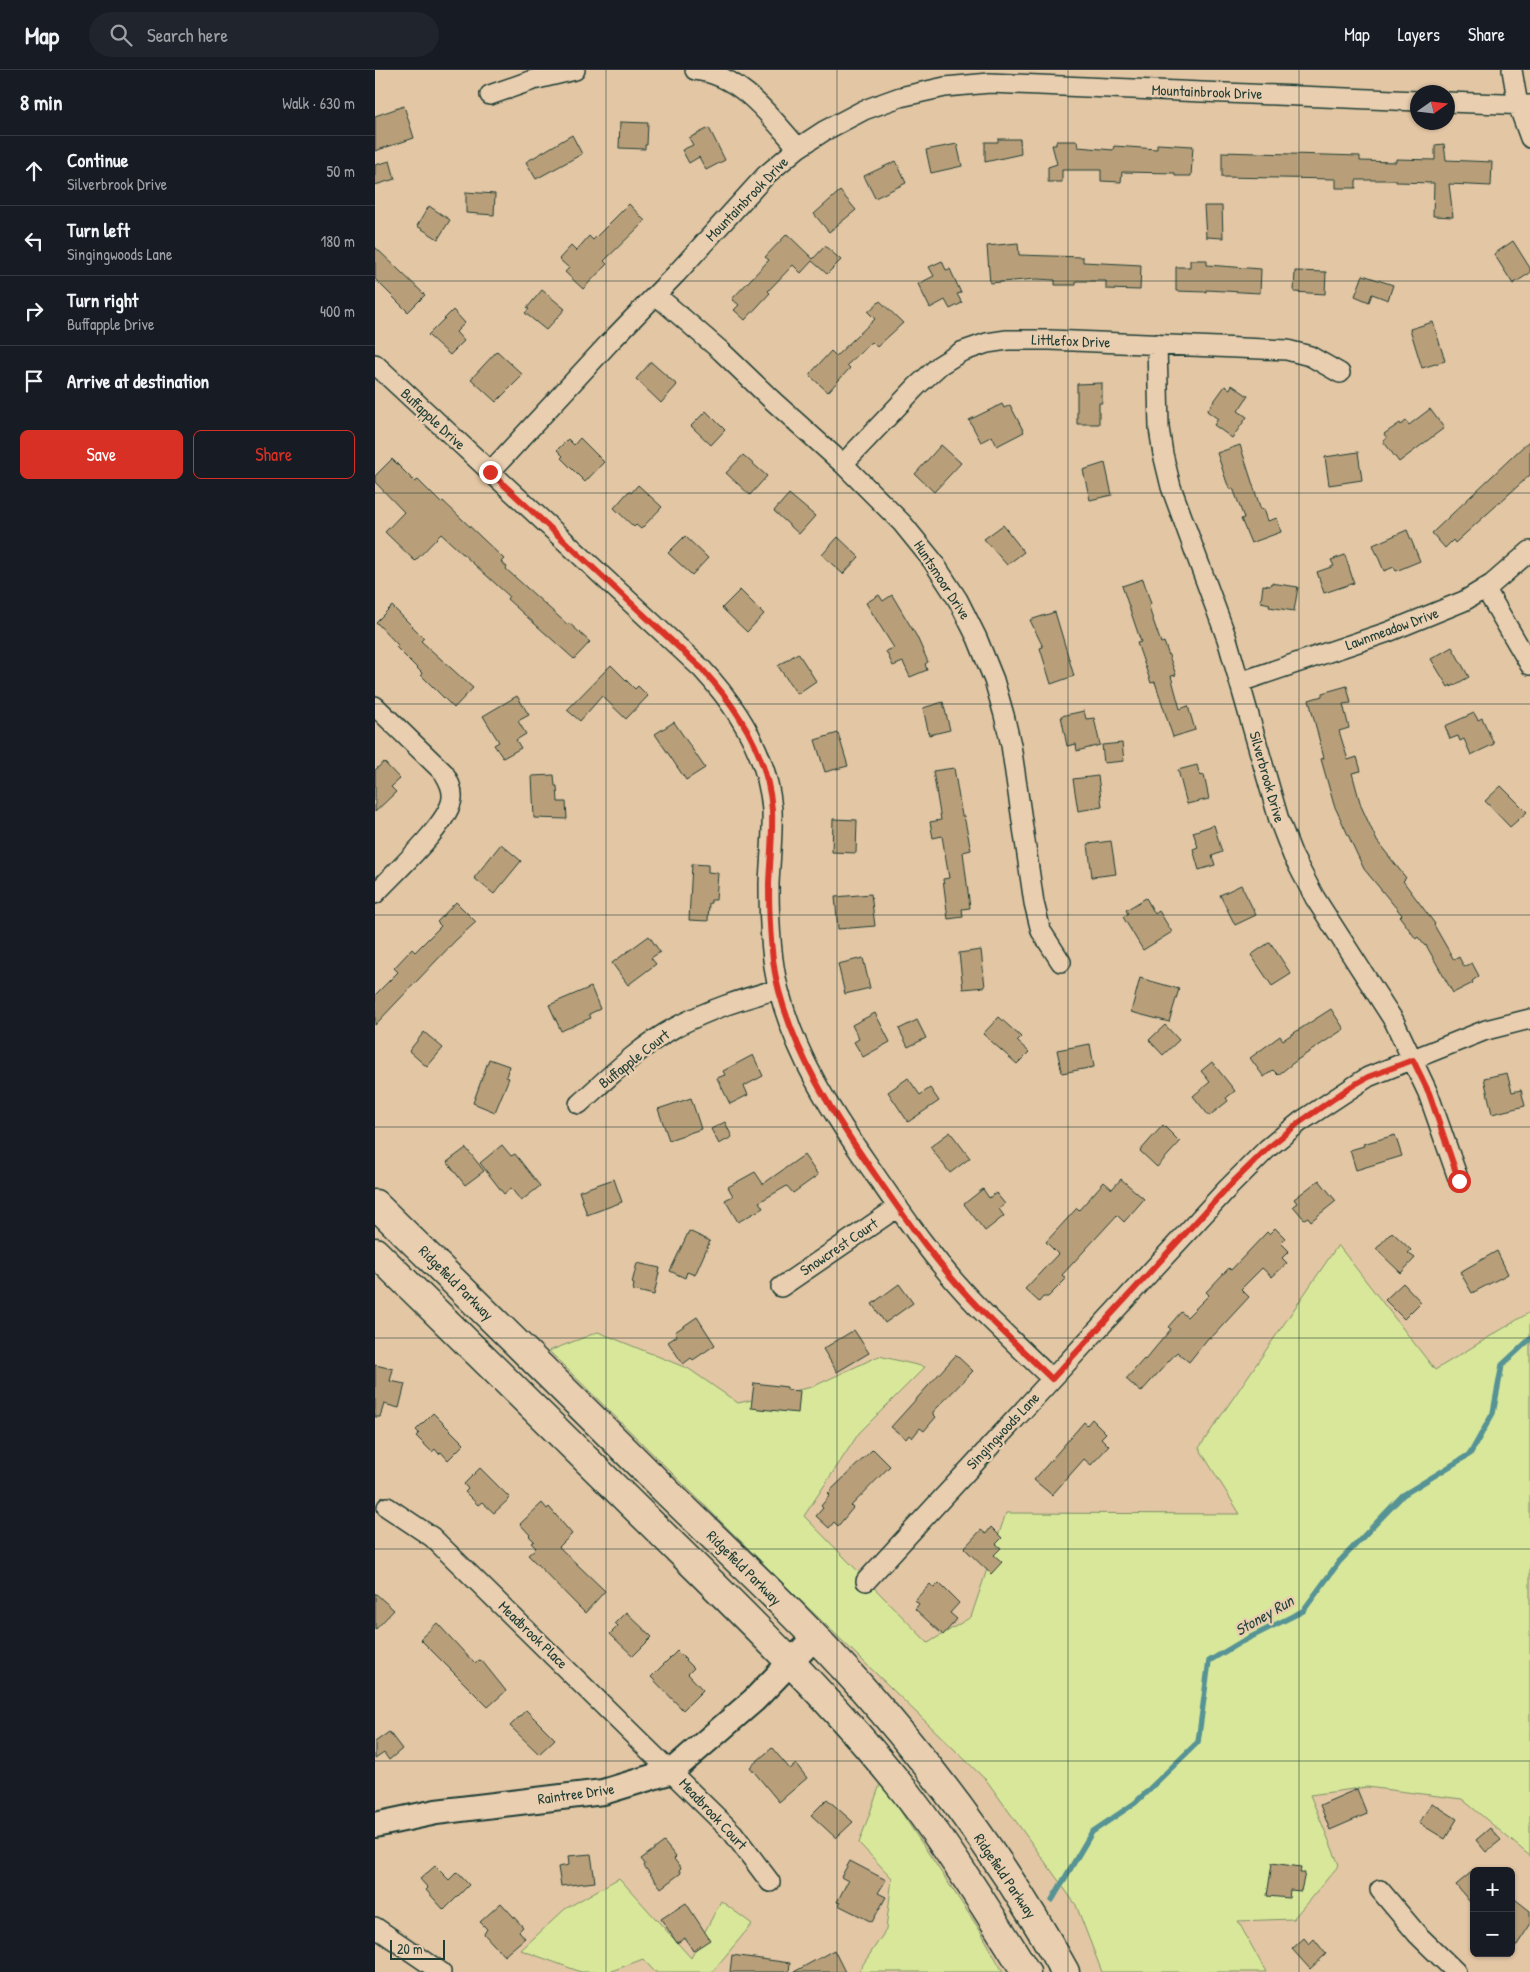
<!DOCTYPE html>
<meta charset="utf-8">
<style>
body{margin:0;font-family:"Patrick Hand",sans-serif;background:#20242c;color:#f1f3f6}
.controls{position:absolute;right:15px;bottom:15px;display:grid;overflow:hidden;border-radius:8px;box-shadow:0 1px 4px #0004}
.controls button{width:45px;height:45px;display:grid;place-items:center;padding:0;border:0;border-bottom:1px solid #363941;background:#171b24;color:#f1f3f6;font:25px sans-serif}
.compass{position:absolute;left:1035px;top:15px;width:45px;height:45px;border-radius:50%;background:#171b24;box-shadow:0 1px 4px #0004;rotate:76deg}
.scale{position:absolute;left:15px;bottom:12px;width:55px;box-sizing:border-box;padding-left:5px;border:2px solid #1f3d34;border-top:0;font-size:14px;line-height:18px;white-space:nowrap;color:#1f3d34;-webkit-text-stroke:4px #e9ceb0;paint-order:stroke}
.stop{position:absolute;width:15px;height:15px;margin:-11px;border:4px solid #d93025;border-radius:50%;background:#fff}
.stop.end{background:#d93025;border-color:#fff;box-shadow:0 1px 5px #0008}
.list{margin:0;padding:0;list-style:none}
h2{display:flex;justify-content:space-between;align-items:center;height:65px;margin:0;padding:0 20px;font-size:21px}
h2 small{font-size:16px;font-weight:400;color:#9ea1a6}
.list li{display:grid;grid-template-columns:32px 1fr auto;gap:15px;align-items:center;box-sizing:border-box;height:70px;padding:0 20px;border-top:1px solid #363941}
.list b{display:block;font-size:19px;white-space:nowrap}
.list p{margin:0;font-size:16px;white-space:nowrap;color:#9ea1a6}
.list em{font-size:16px;font-style:normal;color:#9ea1a6}
.actions{display:flex;gap:10px;padding:15px 20px}
.actions a{flex:1;padding:11px 0;border:1px solid #d93025;border-radius:8px;text-align:center;font-size:18px;color:#d93025}
.actions .main{background:#d93025;color:#fff}
.icon{flex:none;width:28px;height:28px;fill:none;stroke:currentColor;stroke-width:2;stroke-linecap:round;stroke-linejoin:round}
.map{position:relative;flex:none;width:1155px;height:1902px;overflow:hidden}
header{display:flex;align-items:center;gap:30px;box-sizing:border-box;height:70px;padding:0 25px;background:#171b24;border-bottom:1px solid #363941}
header strong{font-size:24px}
nav{display:flex;gap:28px;margin-inline-start:auto;font-size:18px}
.search{width:350px;height:45px;background:#20242c;display:flex;align-items:center;gap:12px;box-sizing:border-box;padding:0 18px;border-radius:28px;color:#9ea1a6;font-size:19px}
main{display:flex}
aside{flex:1;background:#171b24}
.map>svg:first-child{display:block}
.green{fill:#d8e79a;stroke:#7c9267}
.lines{fill:none;stroke-linecap:round;stroke-linejoin:round}
.stream{stroke:#579395;stroke-width:5.5}
.building{fill:#b89f7a;stroke:#1f3d34}
.minor-casing{stroke:#1f3d34;stroke-width:22}
.tertiary-casing{stroke:#1f3d34;stroke-width:28}
.secondary-casing{stroke:#1f3d34;stroke-width:31}
.minor{stroke:#e9ceb0;stroke-width:19}
.tertiary{stroke:#e9ceb0;stroke-width:24}
.secondary{stroke:#e9ceb0;stroke-width:28}
.route{stroke:#d93025;stroke-width:6}
.grid{fill:none;stroke:#1f3d34;stroke-width:1;stroke-opacity:0.55}
.labels{text-anchor:middle;stroke-width:4.5;stroke-linejoin:round;paint-order:stroke}
.street-label{font-size:15px;fill:#1f3d34;stroke:#e9ceb0}
.water-label{font-size:16px;font-style:italic;fill:#24443c;stroke:#e9ceb0}
</style>
<header>
<strong>Map</strong>
<div class="search"><svg class="icon" aria-label="search" viewBox="0 0 24 24"><circle cx="10" cy="10" r="6"/><path d="M15 15l6 6"/></svg>Search here</div>
<nav><a>Map</a><a>Layers</a><a>Share</a></nav>
</header>
<main>
<aside>
<h2>8 min<small>Walk · 630 m</small></h2>
<ul class="list">
<li><svg class="icon" aria-label="ahead" viewBox="0 0 24 24"><path d="M12 20V5M6 11l6-6 6 6"/></svg><div><b>Continue</b><p>Silverbrook Drive</p></div><em>50 m</em></li>
<li><svg class="icon" aria-label="left" viewBox="0 0 24 24"><path d="M17 20v-9H6M10 6l-5 5 5 5"/></svg><div><b>Turn left</b><p>Singingwoods Lane</p></div><em>180 m</em></li>
<li><svg class="icon" aria-label="right" viewBox="0 0 24 24"><path d="M7 20v-9h11M14 6l5 5-5 5"/></svg><div><b>Turn right</b><p>Buffapple Drive</p></div><em>400 m</em></li>
<li><svg class="icon" aria-label="arrive" viewBox="0 0 24 24"><path d="M6 21V4h12l-3 4 3 4H6"/></svg><div><b>Arrive at destination</b></div></li>
</ul>
<div class="actions"><a class="main">Save</a><a>Share</a></div>
</aside>
<div class="map">
<svg width="1155" height="1902" viewBox="0 0 1155 1902">
<rect width="100%" height="100%" fill="#e3c6a4"/>
<filter id="ink" filterUnits="userSpaceOnUse"><feTurbulence type="fractalNoise" baseFrequency=".02" numOctaves="2"/><feDisplacementMap in="SourceGraphic" scale="10" xChannelSelector="R" yChannelSelector="G"/><feConvolveMatrix kernelMatrix="1 2 1 2 8 2 1 2 1" color-interpolation-filters="sRGB"/></filter>
<g filter="url(#ink)">
<path class="green" d="M963,1175L1060,1300L1155,1242V1786L1087,1729L992,1717L935,1725L964,1795L918,1849L863,1851L891,1902H727L701,1835L612,1711L421,1526L174,1281L223,1262L314,1299L363,1333L437,1317L504,1286L550,1297L484,1363L429,1446L553,1573L596,1547L631,1443L865,1444L824,1378Z
M506,1712L606,1862L628,1902H483L511,1860L517,1808L484,1773Z
M244,1808L316,1888L346,1831L377,1854L337,1902H280L268,1889L234,1902H206L146,1880L190,1839Z"/>
<g class="lines">
<path class="stream" d="M677,1830L717,1762L760,1733L823,1672L834,1591L866,1572L928,1541L964,1492L1028,1425L1095,1384L1118,1343L1127,1295L1155,1269"/>
</g>
<path class="building" d="M29,36L39,68L0,81V46Z
M245,52L273,53L272,75H270V79L244,78Z
M334,58L350,90L331,100L324,87L314,93L307,80L318,75L314,68Z
M197,65L207,84L161,109L151,92Z
M623,69H645L646,84L610,92V72H623Z
M681,71H702L703,77L738,80L739,76L782,79V74L818,76L816,106H800V103L747,102L746,112L726,111V100H687V112H673V97L682,94L677,75H681Z
M582,74L587,96L556,103L551,80Z
M1069,74L1071,90L1117,92L1116,116L1074,114L1078,147L1058,146L1059,113L1021,112V110H981V118H961V109L847,107V82L985,86V91L1021,92V89L1060,90V75Z
M15,91L20,109L0,115V95Z
M521,91L531,113L500,128L489,106Z
M465,121L481,140L454,162L439,144Z
M91,122L120,124L119,145L91,143Z
M254,134L270,151L229,191L232,194L208,219L190,202L194,198L184,189L196,176L201,181L214,166L218,170Z
M54,136L75,150L63,169L42,156Z
M829,136H847L848,168L831,167Z
M412,164L438,189L450,176L466,190L452,204L437,191L426,203L418,195L393,221L395,223L370,250L359,240L364,235L357,229L394,190L390,187Z
M1138,171L1155,198V203L1138,214L1119,184Z
M643,173L644,185L708,187V192L766,195L765,220L731,219V211H701V215H680V210L661,209L615,213L612,176Z
M0,177L50,225L33,242L0,209Z
M815,190H832V195L886,199L885,223L831,220V222L801,221V197H815Z
M567,191L571,200L575,199L586,223L582,224L587,233L575,239L570,230L555,238L543,214L559,206L554,197Z
M920,201L951,202L950,224L919,222Z
M988,205L1018,215L1013,230L997,224L994,232L980,226Z
M167,220L190,239L171,260L150,243L154,239L152,238Z
M505,231L528,253L502,277L497,272L472,295L475,298L453,322L434,305L456,281L461,286L500,249L493,242Z
M78,240L90,253L81,262L89,271L75,285L53,265Z
M1058,252L1070,291L1047,298L1035,259Z
M122,281L148,305L121,332L96,309Z
M276,292L302,315L286,333L261,309Z
M727,313V333H724V354H702V314Z
M857,315L873,326L863,341L872,347L857,368L839,355L843,349L832,341L850,316L855,319Z
M627,334L629,338L635,335L649,362L622,376L617,366L606,372L594,350Z
M1055,339L1069,358L1024,392L1008,371L1012,368L1009,364L1025,353L1026,355L1031,351L1034,355Z
M331,341L350,360L336,375L316,356Z
M205,368L229,392L210,412L186,388L188,386L182,380L193,369L199,375Z
M1155,370V405L1080,473L1078,470L1070,478L1057,463Z
M566,375L586,393L559,422L540,404Z
M865,375L886,440L889,439L893,451L902,448L906,462L876,473L866,449L869,448L858,418L855,419L852,413L842,383Z
M983,382L987,410L954,415L950,387Z
M368,385L392,406L375,425L351,403Z
M17,389L40,412L43,410L66,433L68,431L129,489L126,492L132,497L131,499L193,555L194,553L215,572L199,589L132,529L134,526L66,464L40,491L10,462L29,442L0,412V406Z
M730,393L737,425L715,430L708,400Z
M263,415L287,437L266,459L261,455L259,457L239,438L254,421L256,423Z
M414,424L440,446L424,464L399,441Z
M628,455L649,482L632,495L609,469Z
M1032,460L1045,491L1021,501L1019,497L1009,501L998,475Z
M310,466L333,488L317,505L293,483Z
M463,467L484,487L468,504L447,485Z
M970,485L979,513L949,523L942,502L959,496L956,490Z
M768,509L776,534L774,535L776,544L786,573L789,572L801,605L796,606L805,639L813,636L820,660L798,667L780,612L776,613L762,573L766,572L747,516Z
M896,513L923,517L919,541L894,537L895,534L886,532L888,515L895,516Z
M365,520L389,544L372,562L347,538Z
M504,525L508,531L517,525L542,567L553,592L550,594L552,600L535,607L528,592L518,596L511,581L519,578L491,533Z
M17,536L49,568L46,571L98,618L79,638L46,605L47,603L21,577L23,575L1,552Z
M680,542L699,606L676,614L665,578L668,577L655,550Z
M1077,577L1094,607L1076,617V615L1073,617L1056,589Z
M423,583L441,611L422,624L403,596Z
M236,595L260,619L263,616L273,626L251,649L227,626L205,651L192,640Z
M972,616L976,633L968,634L974,658L964,661L973,690L982,687L986,701L977,703L986,736L1002,771L1031,808L1028,811L1060,854L1059,855L1079,890L1084,887L1089,897L1097,893L1104,906L1097,911L1098,913L1078,923L1051,875L1050,876L1043,867L1041,869L1025,847L1027,845L989,799L959,735L946,689L949,688L934,630L947,626V623Z
M142,626L154,645L143,651L151,664L141,670L146,678L128,688L119,675L124,672L108,646Z
M568,632L575,660L554,665L548,638Z
M709,641L711,649L719,648L725,675L702,681L701,674L692,676L686,646Z
M1099,643L1103,650L1107,648L1119,674L1096,685L1089,669L1085,671L1083,666L1075,669L1070,656Z
M299,652L330,698L311,710L280,664Z
M463,663L473,696L450,702L440,670Z
M747,673L749,691L729,693L727,675Z
M9,692L25,709L16,717L21,722L0,742V700Z
M822,695L825,706L829,705L834,729L812,734L803,700Z
M579,698L587,746H589L596,780L588,782L595,838L587,839L588,847L573,849L568,809L574,808L567,766L558,768L555,752L566,750L558,701Z
M179,705L180,716H182L183,732H191L192,749L159,748L157,706Z
M723,706L727,737L703,741L698,709Z
M1126,716L1152,742L1135,757L1110,731Z
M458,749L482,750L481,783L457,782Z
M839,755L847,782L837,786L840,795L824,800L818,779L823,777L818,762Z
M736,771L741,804L717,807L713,774Z
M126,774L146,791L119,824L99,808Z
M317,794L333,795V802L343,803L341,830H336V833H334L333,851L314,850Z
M866,815L881,845L860,855L845,825Z
M496,824L500,856L463,859L460,827Z
M771,828L780,844L784,841L797,862L768,880L748,847L753,844L751,840Z
M81,832L101,852L81,870L0,955V925L23,902L19,898L37,879L40,882L66,856L62,852Z
M274,866L285,882L276,888L281,894L253,915L237,893Z
M895,872L916,904L897,916L876,885Z
M606,880L610,917L588,919L584,883Z
M488,888L495,918L470,924L463,894Z
M765,908L804,919L794,952L756,942Z
M216,917L225,939L214,944L216,948L186,961L174,935Z
M956,939L969,959L922,990L903,1005L898,1000L889,1007L875,988L905,966L908,970Z
M500,943L515,972L488,987L479,972L484,969L477,955Z
M624,947L646,967L642,971L654,982L642,994L608,964Z
M542,950L551,968L533,977L524,959Z
M790,955L804,970L788,985L774,970Z
M49,962L68,978L52,997L34,981Z
M715,974L719,997L687,1003L682,980Z
M378,985L388,1006L369,1016L373,1025L355,1034L342,1008L350,1005L348,1001Z
M114,989L134,996L131,1007L134,1008L120,1042L98,1033Z
M837,992L860,1021L851,1028L853,1031L834,1046L818,1026L835,1012L826,1001Z
M1132,1003L1137,1022L1146,1020L1150,1036L1117,1044L1109,1008Z
M533,1008L545,1025L555,1018L564,1031L533,1052L513,1022Z
M316,1028L326,1059L294,1070L283,1039Z
M350,1052L357,1067L344,1074L336,1059Z
M788,1055L805,1072L782,1097L765,1081Z
M575,1062L595,1088L575,1103L555,1077Z
M1020,1065L1027,1086L981,1100L975,1080L989,1076L988,1074Z
M127,1075L136,1086L140,1084L165,1116L146,1131L136,1118L129,1124L105,1093Z
M91,1078L109,1101L90,1115L72,1092Z
M429,1085L443,1105L418,1123L412,1116L384,1132L388,1138L363,1152L350,1130L358,1126L353,1117L380,1102L388,1114Z
M239,1109L247,1132L212,1145L204,1121Z
M746,1109L769,1129L749,1152L742,1145L687,1205L691,1209L673,1227H668L664,1232L650,1219L683,1184L671,1172L702,1138L704,1140L729,1112L737,1119Z
M944,1110L961,1131L936,1151L933,1147L929,1149L918,1136L922,1133L919,1129Z
M608,1119L614,1128L621,1123L630,1134L624,1139L629,1146L610,1161L589,1134Z
M900,1158L910,1168L906,1173L914,1181L907,1188L912,1193L897,1207L887,1198L866,1219L874,1227L836,1268L834,1267L814,1292L802,1282L766,1322L751,1309L769,1289L770,1290L796,1259L793,1257L806,1242L812,1247L834,1225L831,1222L854,1198L856,1200L892,1162L894,1164Z
M314,1161L335,1171L320,1205L312,1202L310,1208L295,1201Z
M1017,1162L1036,1180L1033,1183L1040,1188L1026,1203L1001,1179Z
M1122,1181L1133,1204L1097,1223L1085,1202Z
M262,1193L285,1198L279,1225L258,1220L259,1214L257,1213Z
M1028,1213L1046,1232L1029,1249L1010,1230Z
M524,1214L538,1233L510,1253L497,1234Z
M322,1247L340,1275L318,1290L316,1288L308,1294L293,1272L302,1266L300,1262Z
M479,1260L494,1283L462,1302L448,1279Z
M581,1285L598,1301L558,1342V1344L561,1347L549,1361L545,1358L537,1368L534,1365L531,1369L516,1357Z
M0,1295L18,1299L15,1311L30,1314L24,1338L9,1334L5,1347H0Z
M379,1313L412,1317V1320L425,1321L423,1343L376,1338Z
M58,1343L89,1374L73,1390L66,1382L64,1384L60,1379L57,1382L41,1366L44,1363L41,1360Z
M717,1349L731,1363L726,1368L734,1376L716,1395L709,1389L677,1425L659,1410L709,1352L712,1355Z
M498,1379L515,1396L476,1436L478,1438L463,1456L459,1452L454,1458L441,1446L448,1438L446,1436L455,1425L453,1423Z
M105,1398L135,1428L119,1443L107,1432L103,1435L90,1422L93,1419L89,1414Z
M167,1433L172,1439L174,1437L197,1464L184,1477L230,1521L210,1543L153,1485L161,1478L156,1473L159,1471L154,1466L155,1465L145,1454Z
M616,1457L627,1468L621,1474L626,1478L619,1485L627,1492L616,1504L589,1478L606,1460L611,1464Z
M564,1513L584,1533L575,1543L582,1549L568,1565L540,1539L544,1534L540,1530L555,1514L559,1518Z
M0,1523L19,1540L0,1560Z
M251,1542L277,1567L258,1586L235,1564L243,1556L240,1553Z
M62,1553L100,1594L104,1590L107,1591L131,1621L113,1637L45,1569Z
M302,1581L319,1598L313,1604L328,1620L308,1640L276,1607Z
M151,1640L180,1669L164,1684L135,1656Z
M14,1662L27,1679L14,1690L9,1683L0,1689V1672Z
M397,1678L415,1699L421,1694L432,1708L404,1732L375,1697Z
M982,1719L992,1744L955,1760L945,1735Z
M452,1729L478,1752L461,1768L436,1745Z
M1057,1733L1082,1749L1070,1769L1044,1753Z
M1115,1758L1126,1770L1111,1782L1101,1770Z
M289,1772L301,1787L299,1789L306,1798L304,1800L306,1803L286,1818L269,1796L270,1794L266,1789Z
M216,1784L220,1812L186,1816L183,1797L194,1795L193,1786Z
M475,1791L511,1810L503,1823L511,1827L497,1852L463,1835L465,1833L462,1832L473,1811L466,1807Z
M897,1793L926,1797L925,1803H930L926,1821L915,1820L914,1828L892,1826Z
M60,1796L74,1810L82,1802L94,1815L69,1840L51,1820L53,1818L45,1809Z
M1099,1800V1837L1081,1815Z
M1136,1826L1155,1841V1855L1136,1884Z
M126,1833L148,1857L144,1861L150,1868L129,1886L109,1864L112,1859L105,1852Z
M311,1833L335,1870L318,1881L310,1868L302,1873L286,1849Z
M929,1868L934,1874L939,1869L951,1884L935,1899L917,1879Z
M459,1880L470,1902H419Z
M357,1885L415,1893L414,1902H355Z"/>
<g class="lines">
<defs>
<path id="minor" d="M320,0C366,5 395,46 423,78
M1137,0L1143,35L1155,68
M115,25L158,10L200,0
M1072,32L1155,35
M281,225L346,281L398,331L468,394L527,453L557,490L583,530L602,568L619,610L629,645L636,675L659,833L666,861L686,892
M782,274L784,358L788,384L796,417L852,569L904,750L918,786L940,828L1019,951L1053,1023L1084,1111
M0,294L327,599C363,638 393,685 397,740C398,765 395,789 394,814C394,848 395,888 404,921C421,986 454,1038 492,1093C526,1142 560,1193 603,1237C627,1261 652,1285 677,1309
M468,394L542,316L565,295L586,282L612,273L632,270H675L912,280L935,286L965,303
M115,402L234,273L301,204L391,105L423,78L449,61L489,40L525,27L570,17L615,13L1042,31
M1110,518L1155,595
M865,612L1013,562L1089,531L1117,514L1155,481
M0,636L69,703C74,711 78,719 77,728C75,753 18,804 0,824
M204,1034C234,1007 264,977 299,958C332,940 367,929 403,919
M406,1217L523,1137
M12,1437L57,1467L358,1763L395,1812
M491,1511L852,1119L893,1078L925,1052L993,1007L1111,960L1155,949
M1005,1820L1042,1864L1081,1902
M0,1857L66,1902"/>
<path id="tertiary" d="M0,1755L61,1742L228,1722L297,1701L379,1630L439,1568"/>
<path id="secondary" d="M0,1134C98,1230 196,1326 293,1423C359,1487 427,1550 488,1619C564,1705 635,1801 690,1902
M0,1182C93,1273 186,1365 279,1456C366,1542 455,1627 531,1723C575,1780 613,1841 651,1902"/>
</defs>
<use href="#minor" class="minor-casing"/>
<use href="#tertiary" class="tertiary-casing"/>
<use href="#secondary" class="secondary-casing"/>
<use href="#minor" class="minor"/>
<use href="#tertiary" class="tertiary"/>
<use href="#secondary" class="secondary"/>
</g>
</g>
<g class="lines" filter="url(#ink)">
<path class="route" d="M115,402L327,599C363,638 393,685 397,740C398,765 395,789 394,814C394,848 395,888 404,921C421,985 455,1039 492,1093C526,1142 560,1193 603,1237C627,1261 652,1285 677,1309L852,1118L893,1078L925,1052L977,1016L993,1007L1038,990L1054,1023L1084,1111"/>
</g>
<path class="grid" d="M231,0V1902M462,0V1902M693,0V1902M924,0V1902M0,211H1155M0,423H1155M0,634H1155M0,845H1155M0,1057H1155M0,1268H1155M0,1479H1155M0,1691H1155"/>
<g class="labels">
<g class="street-label">
<text transform="translate(832 22) rotate(2)" y="5">Mountainbrook Drive</text>
<text transform="translate(372 129) rotate(-46)" y="5">Mountainbrook Drive</text>
<text transform="translate(696 271) rotate(2)" y="5">Littlefox Drive</text>
<text transform="translate(58 349) rotate(43)" y="5">Buffapple Drive</text>
<text transform="translate(567 510) rotate(57)" y="5">Huntsmoor Drive</text>
<text transform="translate(1017 559) rotate(-20)" y="5">Lawnmeadow Drive</text>
<text transform="translate(892 707) rotate(74)" y="5">Silverbrook Drive</text>
<text transform="translate(259 989) rotate(-38)" y="5">Buffapple Court</text>
<text transform="translate(464 1177) rotate(-34)" y="5">Snowcrest Court</text>
<text transform="translate(81 1213) rotate(45)" y="5">Ridgefield Parkway</text>
<text transform="translate(628 1361) rotate(-47)" y="5">Singingwoods Lane</text>
<text transform="translate(369 1498) rotate(45)" y="5">Ridgefield Parkway</text>
<text transform="translate(158 1565) rotate(44)" y="5">Meadbrook Place</text>
<text transform="translate(201 1724) rotate(-8)" y="5">Raintree Drive</text>
<text transform="translate(338 1744) rotate(47)" y="5">Meadbrook Court</text>
<text transform="translate(630 1806) rotate(56)" y="5">Ridgefield Parkway</text>
</g>
<g class="water-label">
<text transform="translate(889 1545) rotate(-30)" y="6">Stoney Run</text>
</g>
</g>
</svg>
<div class="controls">
<button>+</button>
<button>−</button>
</div>
<svg class="compass" viewBox="-18 -18 36 36"><path d="M0-13l5 13h-10z" fill="#e53935"/><path d="M0 13l5-13h-10z" fill="#9ea1a6"/></svg>
<div class="scale">20 m</div>
<div class="stop" style="left:1084px;top:1111px"></div>
<div class="stop end" style="left:115px;top:402px"></div>
</div>
</main>
